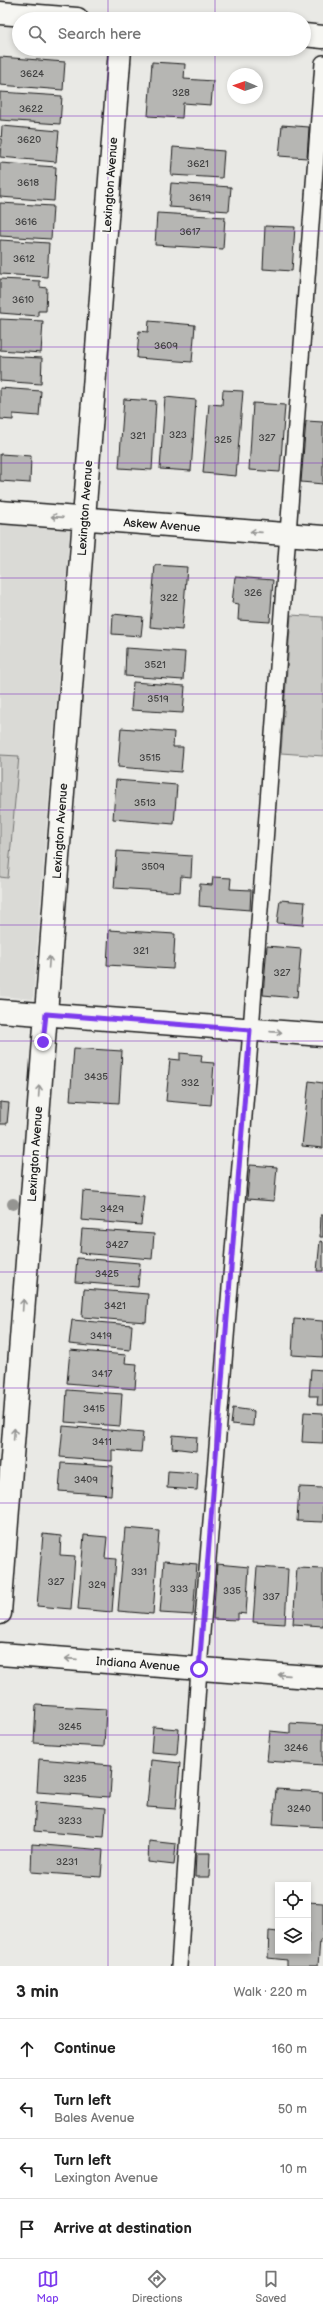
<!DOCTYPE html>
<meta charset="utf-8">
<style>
body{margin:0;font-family:"Balsamiq Sans",sans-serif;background:#f2f2f2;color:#222}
.controls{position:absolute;right:12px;bottom:12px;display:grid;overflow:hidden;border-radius:0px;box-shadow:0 2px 6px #0003}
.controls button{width:36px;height:36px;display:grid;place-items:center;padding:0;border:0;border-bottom:1px solid #e0e0e0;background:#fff;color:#222;font:20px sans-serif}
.compass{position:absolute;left:227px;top:68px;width:36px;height:36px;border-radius:50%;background:#fff;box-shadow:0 2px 6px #0003;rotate:272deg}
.stop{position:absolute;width:12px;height:12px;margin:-9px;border:3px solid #7c3aed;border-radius:50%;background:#fff}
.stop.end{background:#7c3aed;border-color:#fff;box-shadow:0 1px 4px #0008}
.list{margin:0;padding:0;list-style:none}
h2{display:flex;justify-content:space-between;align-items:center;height:52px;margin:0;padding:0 16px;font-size:17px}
h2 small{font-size:13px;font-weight:400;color:#767676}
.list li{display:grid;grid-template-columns:26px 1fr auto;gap:12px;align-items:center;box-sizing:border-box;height:60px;padding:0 16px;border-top:1px solid #e0e0e0}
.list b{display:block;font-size:15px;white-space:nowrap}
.list p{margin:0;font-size:13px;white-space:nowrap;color:#767676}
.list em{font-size:13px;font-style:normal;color:#767676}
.icon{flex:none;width:22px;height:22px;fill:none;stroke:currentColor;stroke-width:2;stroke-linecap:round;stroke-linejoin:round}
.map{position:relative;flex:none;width:323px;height:1966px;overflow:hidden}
.search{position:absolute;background:#fff;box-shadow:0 2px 6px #0003;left:12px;right:12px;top:12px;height:44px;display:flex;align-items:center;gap:10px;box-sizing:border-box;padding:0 14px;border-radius:22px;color:#767676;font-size:15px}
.sheet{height:292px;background:#fff}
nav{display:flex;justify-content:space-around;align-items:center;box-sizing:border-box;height:56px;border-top:1px solid #e0e0e0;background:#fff;font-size:11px;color:#767676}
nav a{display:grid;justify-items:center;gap:2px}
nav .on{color:#7c3aed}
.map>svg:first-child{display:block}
.built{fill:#dadad6}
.green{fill:#cbcbc7;stroke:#747472}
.building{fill:#b6b6b3;stroke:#1c1c1c}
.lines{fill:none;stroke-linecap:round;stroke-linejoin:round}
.service-casing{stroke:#1c1c1c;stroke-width:18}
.minor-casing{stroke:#1c1c1c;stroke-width:25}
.service{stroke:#f6f6f2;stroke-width:15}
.minor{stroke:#f6f6f2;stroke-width:22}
.tree{fill:#959592}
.oneway{stroke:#949492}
.route{stroke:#7c3aed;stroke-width:5}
.grid{fill:none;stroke:#7b2cbf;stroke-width:1;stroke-opacity:0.55}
.labels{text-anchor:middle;stroke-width:4;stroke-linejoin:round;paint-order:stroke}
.number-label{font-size:10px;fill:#424242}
.street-label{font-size:12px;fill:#1c1c1c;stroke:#f6f6f2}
</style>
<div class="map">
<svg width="323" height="1966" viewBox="0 0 323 1966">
<rect width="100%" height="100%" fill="#e9e9e5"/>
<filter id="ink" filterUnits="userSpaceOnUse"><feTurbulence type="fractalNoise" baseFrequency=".025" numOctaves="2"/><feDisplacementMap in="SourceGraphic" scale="8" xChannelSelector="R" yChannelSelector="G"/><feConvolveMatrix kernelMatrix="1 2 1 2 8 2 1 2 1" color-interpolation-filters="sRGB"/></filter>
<g filter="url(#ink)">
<path class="built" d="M0,524L70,529L33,999L0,996Z"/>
<path class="green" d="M291,615L323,617V756L281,753Z
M0,755L19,756L8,878L0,877Z"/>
<path class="building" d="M0,57L65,62L63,90L0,85Z
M152,62L185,64L184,79L213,81L211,105L183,103L182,118L148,116Z
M0,92L62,96L60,124L0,120Z
M282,125L309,127L307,158L279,156Z
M2,126L59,131L56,162L0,157Z
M173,147L224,151L222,178L171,175Z
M0,163L56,167L54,201L0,197Z
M171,183L231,187L229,211L169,207Z
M0,203L53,206L51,239L0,236Z
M157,213L225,217L223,249L155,245Z
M265,226L295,227L292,271L263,269Z
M0,240L49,243L47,277L0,274Z
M0,279L40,281V287L47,288L46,311H38V316L0,313Z
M0,319L43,321L41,353L0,350Z
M149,321L195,325L192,362L137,358L139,331L148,332Z
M0,356L42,358L41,384L0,381Z
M0,388L41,391L39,416L13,414V420L0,419Z
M223,390L243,391L236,476L203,473L209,404L222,405Z
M165,397L196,400L191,471L160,469Z
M124,399L156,401L152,470L119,468Z
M253,403L285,405L280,472L249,470Z
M306,421L323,422V484L301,482Z
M0,454L31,456L30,483L0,481Z
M155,565L187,567L182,630L150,627Z
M235,577L273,580L270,622L238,620L239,604L232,603Z
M113,614L143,617L141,636L112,634Z
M126,648L185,652L183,680L125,676Z
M133,682L185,686L183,713L131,710Z
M121,728L174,732L173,747H183L181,772L118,767Z
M116,780L177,785L174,824L113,819Z
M117,851L192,856L191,877L181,876L180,892L114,888Z
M213,877L231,878L230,889L251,890L250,910L199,906L200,884L212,885Z
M280,900L305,902L303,925L277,923Z
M109,930L175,934L173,969L107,965Z
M267,946L301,949L297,998L263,995Z
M74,1048L122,1051L119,1103L70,1100Z
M180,1053L202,1055L201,1062L214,1063L211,1105L166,1101L170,1059L180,1060Z
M309,1081L323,1083V1148L302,1146Z
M0,1102L9,1103L7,1124H0Z
M250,1165L277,1167L274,1201L247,1199Z
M83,1191L144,1196L141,1225L81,1220Z
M321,1215H323V1237H320Z
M82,1229L154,1234L152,1259L80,1253Z
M320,1241L323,1242V1271H317Z
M77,1258L140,1263L138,1287L75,1282Z
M84,1289L148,1294L146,1322L82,1317Z
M294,1319L323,1321V1357L292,1355Z
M72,1320L132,1325L130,1350L69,1344Z
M70,1350L126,1355L125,1363L137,1364L135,1389L67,1383Z
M311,1369L323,1370V1405H317L318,1396H309Z
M67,1390L122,1394L120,1426L65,1422Z
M233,1408L254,1411L253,1426L231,1424Z
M304,1412L323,1413V1443L302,1442Z
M63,1426L143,1433L141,1452L112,1450V1461L60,1457Z
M173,1435L197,1437L196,1451L172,1448Z
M61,1463L113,1466L111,1495L59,1491Z
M168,1471L198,1473L197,1490L167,1488Z
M299,1487L323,1488V1522L297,1521Z
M125,1528L159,1531L153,1614L118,1611Z
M43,1534L61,1536L60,1555L75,1556L71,1609L37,1606Z
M84,1535L107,1537L105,1558L116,1559L112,1612L78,1609Z
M164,1561L197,1564L193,1615L160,1613Z
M217,1564L249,1567L246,1614L238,1613V1620L213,1619Z
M257,1567L288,1569L285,1624L253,1622Z
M297,1568L323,1569V1626L293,1624Z
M36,1705L106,1709L104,1747L34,1743Z
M290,1723L323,1725V1765L267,1761L270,1731L290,1733Z
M153,1727L179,1729L177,1754L151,1752Z
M39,1759L112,1765L110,1797L37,1792Z
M151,1760L180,1763L176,1809L147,1807Z
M276,1789L323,1792V1827L273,1824Z
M36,1802L106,1808L104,1837L34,1831Z
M149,1841L176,1844L174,1865L148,1862Z
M32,1844L103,1850L101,1877L31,1872Z
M196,1853H210L209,1877H195Z
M308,1902L323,1903V1940H320L318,1966H287V1960L268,1958L269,1931L278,1932V1951H308Z"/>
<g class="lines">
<defs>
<path id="service" d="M179,1966L199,1669L251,1030L323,63"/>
<path id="minor" d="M0,13L77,19
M304,35L323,37
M0,512L323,537
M0,1011L323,1035
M0,1613L120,49
M0,1654L323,1678"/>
</defs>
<use href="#service" class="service-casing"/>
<use href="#minor" class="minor-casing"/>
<use href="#service" class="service"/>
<use href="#minor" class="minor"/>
</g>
<circle class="tree" cx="13" cy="1204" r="6"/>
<defs><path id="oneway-shaft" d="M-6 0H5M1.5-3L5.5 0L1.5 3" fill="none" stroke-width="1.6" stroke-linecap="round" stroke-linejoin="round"/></defs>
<g class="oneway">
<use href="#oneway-shaft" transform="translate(57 517) rotate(-176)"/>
<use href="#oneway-shaft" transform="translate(256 532) rotate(-176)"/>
<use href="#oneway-shaft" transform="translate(49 962) rotate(-86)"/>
<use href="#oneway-shaft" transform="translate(276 1032) rotate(4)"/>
<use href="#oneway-shaft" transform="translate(39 1091) rotate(-86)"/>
<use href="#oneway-shaft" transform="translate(23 1305) rotate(-86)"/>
<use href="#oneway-shaft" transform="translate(14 1434) rotate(-86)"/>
<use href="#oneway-shaft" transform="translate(71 1659) rotate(-176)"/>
<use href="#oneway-shaft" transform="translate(284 1675) rotate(-176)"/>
</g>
</g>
<g class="lines" filter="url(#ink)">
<path class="route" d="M43,1042L46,1014L250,1030L199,1669"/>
</g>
<path class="grid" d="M108,0V19M215,0V19M108,49V1966M215,49V1966M0,116H323M0,231H323M0,347H323M0,463H323M0,578H323M0,694H323M0,810H323M0,925H323M0,1041H323M0,1156H323M0,1272H323M0,1388H323M0,1503H323M0,1619H323M0,1735H323M0,1850H323"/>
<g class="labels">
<g class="number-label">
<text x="32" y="77">3624</text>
<text x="181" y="96">328</text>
<text x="31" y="112">3622</text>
<text x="29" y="143">3620</text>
<text x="198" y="167">3621</text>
<text x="28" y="186">3618</text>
<text x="200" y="201">3619</text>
<text x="26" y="225">3616</text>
<text x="190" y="235">3617</text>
<text x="24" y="262">3612</text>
<text x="23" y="303">3610</text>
<text x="166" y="349">3609</text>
<text x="178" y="438">323</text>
<text x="138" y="439">321</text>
<text x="267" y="441">327</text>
<text x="223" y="443">325</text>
<text x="253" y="596">326</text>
<text x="169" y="601">322</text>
<text x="155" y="668">3521</text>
<text x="158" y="702">3519</text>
<text x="150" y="761">3515</text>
<text x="145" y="806">3513</text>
<text x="153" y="870">3509</text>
<text x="141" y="954">321</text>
<text x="282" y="976">327</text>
<text x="96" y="1080">3435</text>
<text x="190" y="1086">332</text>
<text x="112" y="1212">3429</text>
<text x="117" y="1248">3427</text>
<text x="107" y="1277">3425</text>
<text x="115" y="1309">3421</text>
<text x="101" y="1339">3419</text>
<text x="102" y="1377">3417</text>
<text x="94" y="1412">3415</text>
<text x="102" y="1445">3411</text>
<text x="86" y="1483">3409</text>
<text x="139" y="1575">331</text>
<text x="56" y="1585">327</text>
<text x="97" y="1588">329</text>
<text x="179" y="1592">333</text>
<text x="232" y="1594">335</text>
<text x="271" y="1600">337</text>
<text x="70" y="1730">3245</text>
<text x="296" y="1751">3246</text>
<text x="75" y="1782">3235</text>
<text x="299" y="1812">3240</text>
<text x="70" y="1824">3233</text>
<text x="67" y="1865">3231</text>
</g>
<g class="street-label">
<text transform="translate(110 185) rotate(-86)" y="4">Lexington Avenue</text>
<text transform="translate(85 508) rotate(-86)" y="4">Lexington Avenue</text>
<text transform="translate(162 525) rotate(4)" y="4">Askew Avenue</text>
<text transform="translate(60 831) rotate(-86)" y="4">Lexington Avenue</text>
<text transform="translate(35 1154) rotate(-86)" y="4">Lexington Avenue</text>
<text transform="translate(138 1664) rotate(4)" y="4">Indiana Avenue</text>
</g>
</g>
</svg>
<div class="controls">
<button><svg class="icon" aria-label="locate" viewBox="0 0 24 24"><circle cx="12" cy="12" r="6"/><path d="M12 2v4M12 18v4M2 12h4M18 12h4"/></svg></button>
<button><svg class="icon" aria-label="layers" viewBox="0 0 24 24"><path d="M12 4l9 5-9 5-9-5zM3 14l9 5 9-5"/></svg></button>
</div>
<svg class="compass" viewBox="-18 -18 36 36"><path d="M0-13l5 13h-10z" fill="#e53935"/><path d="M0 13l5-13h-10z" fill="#767676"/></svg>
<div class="stop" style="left:199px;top:1669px"></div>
<div class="stop end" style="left:43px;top:1042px"></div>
<div class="search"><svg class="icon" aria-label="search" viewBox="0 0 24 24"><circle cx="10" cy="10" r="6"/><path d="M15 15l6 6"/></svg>Search here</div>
</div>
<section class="sheet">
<h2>3 min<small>Walk · 220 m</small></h2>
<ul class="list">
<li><svg class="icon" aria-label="ahead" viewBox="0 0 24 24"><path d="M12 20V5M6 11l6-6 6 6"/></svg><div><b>Continue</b></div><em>160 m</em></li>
<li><svg class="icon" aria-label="left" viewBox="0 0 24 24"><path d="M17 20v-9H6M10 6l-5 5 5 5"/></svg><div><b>Turn left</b><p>Bales Avenue</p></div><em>50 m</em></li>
<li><svg class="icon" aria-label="left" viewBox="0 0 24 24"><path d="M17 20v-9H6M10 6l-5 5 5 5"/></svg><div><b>Turn left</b><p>Lexington Avenue</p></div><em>10 m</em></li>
<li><svg class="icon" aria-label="arrive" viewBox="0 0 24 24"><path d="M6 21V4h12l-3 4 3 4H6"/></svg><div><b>Arrive at destination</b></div></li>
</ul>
</section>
<nav>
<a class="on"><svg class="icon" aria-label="map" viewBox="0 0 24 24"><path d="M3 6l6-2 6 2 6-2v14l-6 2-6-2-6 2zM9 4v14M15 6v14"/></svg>Map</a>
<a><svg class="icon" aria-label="directions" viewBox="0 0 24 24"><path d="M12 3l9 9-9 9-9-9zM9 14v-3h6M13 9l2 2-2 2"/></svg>Directions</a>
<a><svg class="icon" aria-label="saved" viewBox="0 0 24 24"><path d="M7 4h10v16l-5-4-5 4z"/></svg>Saved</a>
</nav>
